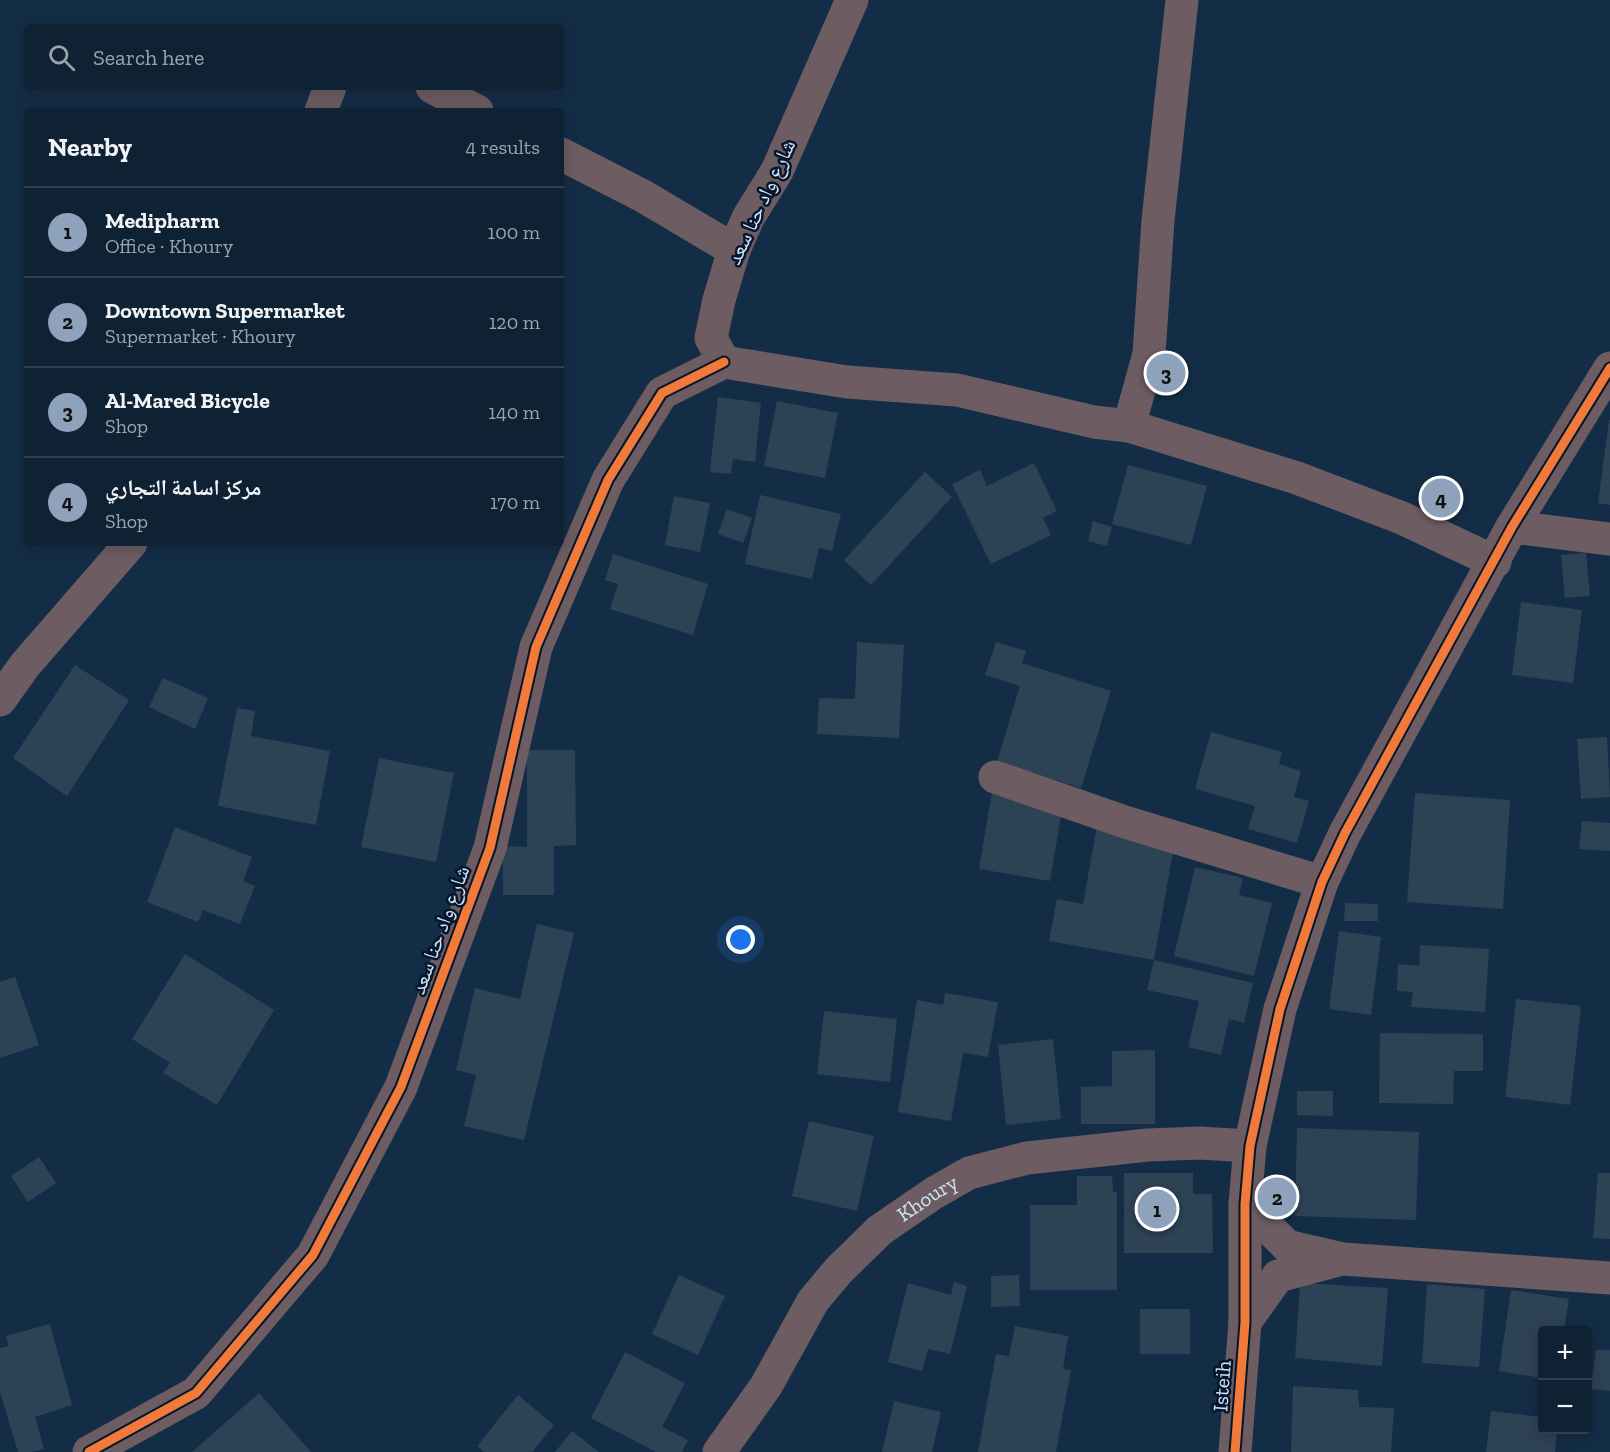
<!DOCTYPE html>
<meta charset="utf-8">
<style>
body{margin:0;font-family:"Zilla Slab","Noto Naskh Arabic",serif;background:#182a3c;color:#f1f3f6}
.controls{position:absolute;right:18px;bottom:18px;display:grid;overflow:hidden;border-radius:6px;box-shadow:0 3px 15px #0003}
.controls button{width:54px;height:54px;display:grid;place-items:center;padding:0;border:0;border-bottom:2px solid #2f3f4f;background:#0f2234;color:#f1f3f6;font:30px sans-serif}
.you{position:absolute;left:741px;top:940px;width:21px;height:21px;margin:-15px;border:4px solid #fff;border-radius:50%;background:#1a73e8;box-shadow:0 0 0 9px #1a73e833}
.badge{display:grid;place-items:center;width:39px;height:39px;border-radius:50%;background:#8ea3bb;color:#111;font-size:20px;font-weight:700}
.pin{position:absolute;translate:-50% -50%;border:3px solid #fff;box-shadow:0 2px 6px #0006}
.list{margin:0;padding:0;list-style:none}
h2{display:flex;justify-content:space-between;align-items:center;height:78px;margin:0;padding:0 24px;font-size:26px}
h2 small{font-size:20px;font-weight:400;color:#9ba4ac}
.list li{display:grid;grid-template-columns:39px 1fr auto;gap:18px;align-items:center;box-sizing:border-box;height:90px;padding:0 24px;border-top:2px solid #2f3f4f}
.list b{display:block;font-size:22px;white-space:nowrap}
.list p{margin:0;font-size:20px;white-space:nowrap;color:#9ba4ac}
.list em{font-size:20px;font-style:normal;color:#9ba4ac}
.icon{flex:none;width:33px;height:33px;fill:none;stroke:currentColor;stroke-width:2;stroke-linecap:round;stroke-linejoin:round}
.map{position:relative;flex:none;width:1610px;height:1452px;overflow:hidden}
.search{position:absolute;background:#0f2234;box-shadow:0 3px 15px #0003;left:24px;top:24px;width:540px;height:66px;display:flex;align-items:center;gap:15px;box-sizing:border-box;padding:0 21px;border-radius:6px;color:#9ba4ac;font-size:22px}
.panel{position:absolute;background:#0f2234;box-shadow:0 3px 15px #0003;left:24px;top:108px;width:540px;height:438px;border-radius:6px}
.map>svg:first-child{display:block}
.building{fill:#2e4256}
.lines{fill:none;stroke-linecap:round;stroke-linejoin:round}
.minor{stroke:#6d5c62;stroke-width:33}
.cycleway-casing{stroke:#05162a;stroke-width:13}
.cycleway{stroke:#f17a3a;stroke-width:9}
.labels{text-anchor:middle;stroke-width:5;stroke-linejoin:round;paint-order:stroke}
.street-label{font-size:21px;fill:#d0e3fa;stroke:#05162a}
</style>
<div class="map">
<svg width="1610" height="1452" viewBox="0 0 1610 1452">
<rect width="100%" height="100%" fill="#142d46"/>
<path class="building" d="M718,397L761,403L755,462L733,459L731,474L710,472Z
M777,401L838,413L825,478L764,466Z
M1609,420H1610V505L1598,503Z
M1034,463L1057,511L1043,518L1051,535L991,564L952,484L980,470L987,486Z
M1128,465L1207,486L1191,545L1112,524Z
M925,472L952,497L871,585L844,560Z
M760,495L841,514L832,551L819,548L812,579L745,564Z
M674,496L710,503L700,552L665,545Z
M727,509L752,518L743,543L718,534Z
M1093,521L1112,527L1107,546L1088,541Z
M1586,553L1590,596L1565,598L1561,555Z
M613,554L708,584L693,635L610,609L618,584L605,580Z
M1521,602L1582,610L1573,683L1512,675Z
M857,642L904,645L899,738L817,734L819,698L855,699Z
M996,642L1026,651L1022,663L1111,691L1081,788L997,762L1020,686L985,675Z
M75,665L129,700L67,796L13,758Z
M163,678L208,698L195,729L149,707Z
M237,708L255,711L251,736L330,751L316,825L218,806Z
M1211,732L1282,752L1279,764L1301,771L1294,797L1309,801L1297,843L1248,829L1255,806L1195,789Z
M1607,737L1610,797L1581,799L1577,739Z
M527,750H575L576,845L554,846V895H503V846L527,847Z
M379,758L454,773L436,862L361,847Z
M992,792L1063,804L1050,881L979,869Z
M1415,793L1510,800L1503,909L1407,902Z
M1582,821L1610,823V851L1579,849Z
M1097,826L1175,840L1154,960L1253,983L1244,1023L1229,1019L1221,1055L1188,1047L1199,1001L1147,990L1154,960L1049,941L1057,899L1083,904Z
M175,827L252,857L243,881L255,886L240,924L203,910L198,922L147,902Z
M1195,867L1243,878L1239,895L1272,903L1254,976L1174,956Z
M1345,903L1378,904V921H1344Z
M537,924L574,933L524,1140L464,1126L476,1075L456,1070L475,988L520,999Z
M1339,931L1381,937L1371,1015L1329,1009Z
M1420,945L1489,949L1485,1012L1411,1007L1413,992L1397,991L1398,964L1419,966Z
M185,954L274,1010L217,1105L163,1073L170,1063L132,1039Z
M15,977L39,1045L0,1058V982Z
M945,993L998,1002L988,1057L963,1053L951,1121L898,1112L917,1000L943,1005Z
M1516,999L1581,1006L1570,1105L1505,1097Z
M824,1011L897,1019L890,1082L817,1074Z
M1380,1033L1483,1034V1071H1454L1453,1104L1379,1103Z
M1053,1039L1061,1119L1006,1125L998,1045Z
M1155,1050V1124H1081V1087L1112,1086V1051Z
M1297,1091H1333V1116L1297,1115Z
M809,1121L874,1136L857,1211L792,1196Z
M1297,1128L1419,1132L1416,1220L1295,1216Z
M39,1157L56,1183L28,1202L11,1176Z
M1124,1173H1193V1194H1212L1213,1253H1124Z
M1598,1173H1610V1239L1593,1238Z
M1077,1176H1112L1113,1192H1117V1290H1030V1205H1077Z
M679,1275L725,1296L698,1355L652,1334Z
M1019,1275L1020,1306L991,1307V1276Z
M954,1282L967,1286L950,1354L928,1349L922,1371L888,1362L908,1283L951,1295Z
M1300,1283L1388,1288L1382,1366L1295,1358Z
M1427,1284L1485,1289L1479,1367L1422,1363Z
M1511,1290L1569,1299L1564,1330H1542V1378L1499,1371Z
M1140,1309H1190V1354H1140Z
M50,1324L72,1405L35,1417L44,1449L31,1452H18L0,1392V1348L9,1346L6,1336Z
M1015,1326L1068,1336L1063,1369L1071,1370L1056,1452H978L996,1354L1009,1356Z
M1596,1350H1610V1391L1591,1389Z
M625,1352L685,1383L662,1427L688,1440L682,1452H656L591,1418Z
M1293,1386L1358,1390L1359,1407L1394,1408L1391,1452H1291Z
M259,1393L311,1452H192Z
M518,1395L554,1425L532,1452H484L477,1446Z
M894,1401L941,1412L932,1452H882Z
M1491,1411L1542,1417V1430H1557L1555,1452H1486Z
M572,1431L599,1452H555Z"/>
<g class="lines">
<g class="minor">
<path d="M432,87L477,111"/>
<path d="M321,111L330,87"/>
<path d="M561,154L643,196L734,250"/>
<path d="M724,362L847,382L957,390L1094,422L1129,426L1297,478L1402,518L1495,562"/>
<path d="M724,362L711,338L719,300L734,250L748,218L777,171L852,0"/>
<path d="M1129,426L1149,354L1158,220L1182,0"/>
<path d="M1512,527L1610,539"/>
<path d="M0,700L25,665L131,543"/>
<path d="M995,777L1125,822L1322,882"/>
<path d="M1245,1204L1287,1246L1343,1259L1610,1278"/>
<path d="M1245,1322L1278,1276L1338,1260"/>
<path d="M89,1452L196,1393L313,1255L401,1087L490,848L536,647L608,480L662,393L724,362"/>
<path id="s1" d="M719,1452L766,1386L813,1301L839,1270L880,1230L934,1193L969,1173L1027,1158L1148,1145L1199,1143L1250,1146"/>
<path d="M1235,1452L1245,1322V1204L1250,1146L1280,1009L1322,882L1345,833L1512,527L1610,368"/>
</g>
<defs>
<path id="cycleway" d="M89,1452L196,1393L313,1255L401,1087L490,848L536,647L608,480L662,393L724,362
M1235,1452L1245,1322V1204L1250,1146L1280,1009L1322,882L1345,833L1512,527L1610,368"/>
</defs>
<use href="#cycleway" class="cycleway-casing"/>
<use href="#cycleway" class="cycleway"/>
</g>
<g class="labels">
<g class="street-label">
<text transform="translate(761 202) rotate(-65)" y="7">شارع واد حنا سعد</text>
<text transform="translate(440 930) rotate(-70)" y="7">شارع واد حنا سعد</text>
<text dy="7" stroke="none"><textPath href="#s1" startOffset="333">Khoury</textPath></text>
<text transform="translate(1222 1386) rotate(-86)" y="7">Isteih</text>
</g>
</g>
</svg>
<div class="controls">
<button>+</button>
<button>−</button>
</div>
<div class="you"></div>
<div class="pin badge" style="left:1157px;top:1209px">1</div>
<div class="pin badge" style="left:1277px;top:1197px">2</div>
<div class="pin badge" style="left:1166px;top:373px">3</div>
<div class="pin badge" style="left:1441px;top:498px">4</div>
<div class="search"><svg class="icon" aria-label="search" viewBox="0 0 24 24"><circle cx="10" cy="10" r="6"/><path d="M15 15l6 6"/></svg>Search here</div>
<section class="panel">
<h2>Nearby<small>4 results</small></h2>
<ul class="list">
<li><span class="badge">1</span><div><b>Medipharm</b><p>Office · Khoury</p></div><em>100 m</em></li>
<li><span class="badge">2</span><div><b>Downtown Supermarket</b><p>Supermarket · Khoury</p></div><em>120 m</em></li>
<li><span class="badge">3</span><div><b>Al-Mared Bicycle</b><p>Shop</p></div><em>140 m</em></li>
<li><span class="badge">4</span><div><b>مركز اسامة التجاري</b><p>Shop</p></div><em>170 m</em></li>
</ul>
</section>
</div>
